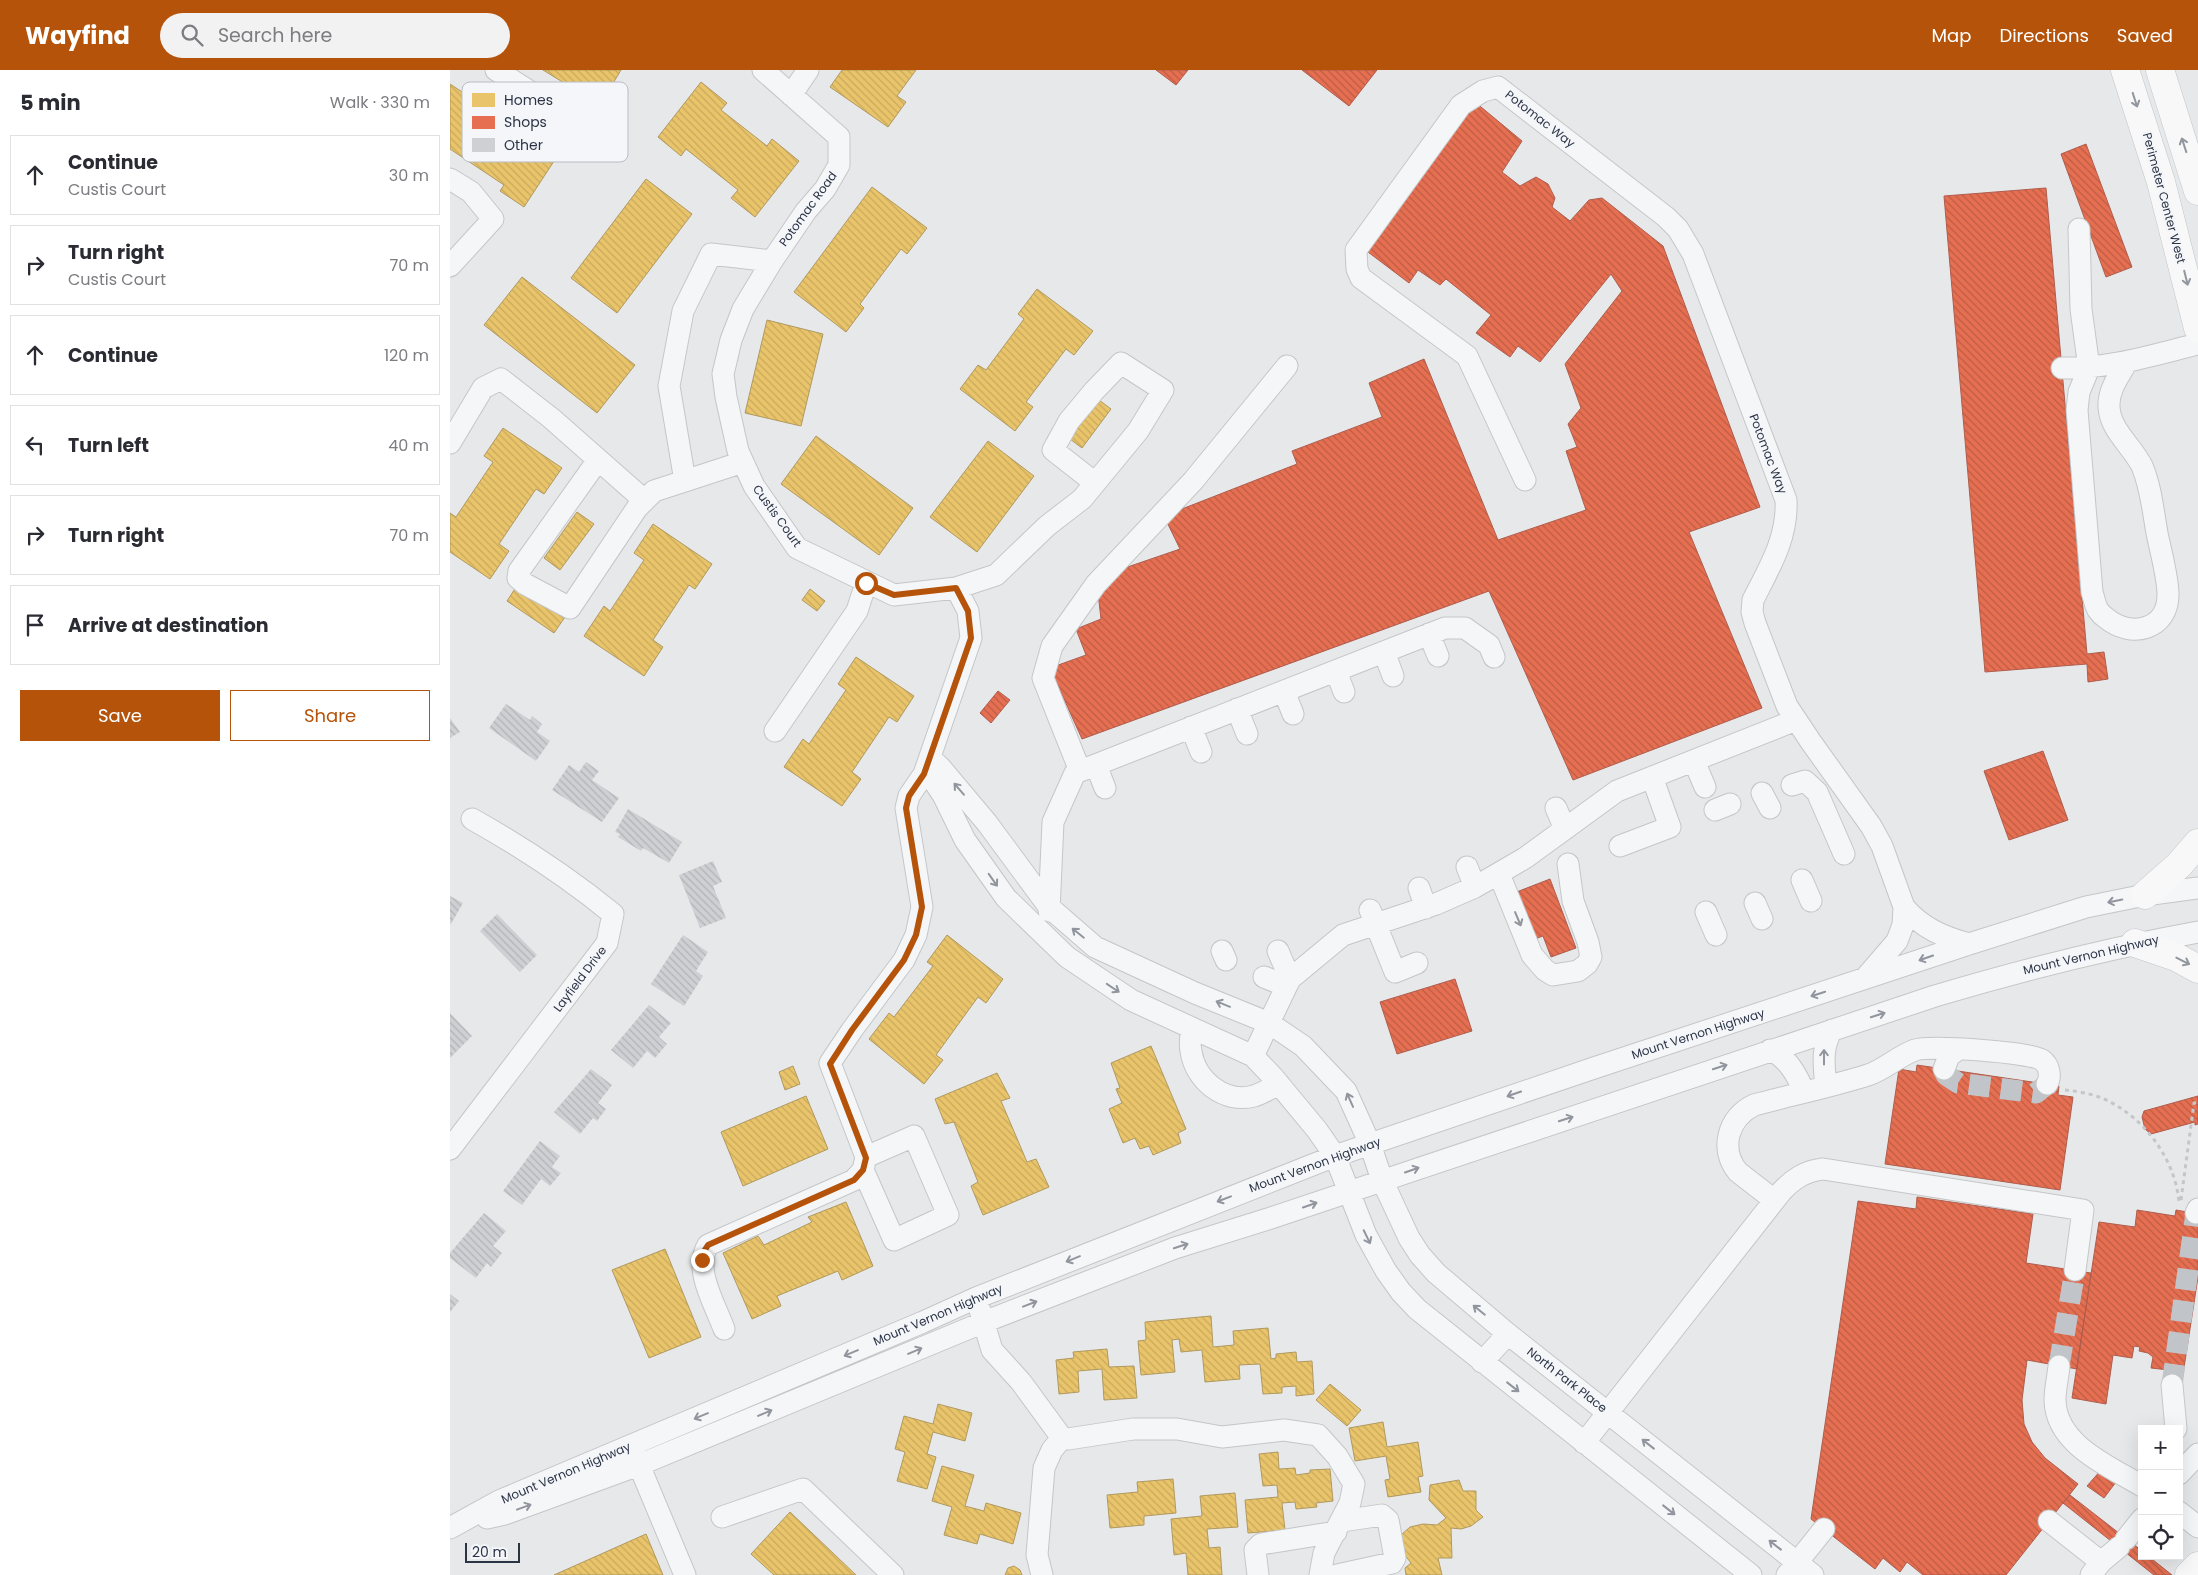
<!DOCTYPE html>
<meta charset="utf-8">
<style>
body{margin:0;font-family:Poppins,sans-serif;background:#f2f2f3;color:#2b2b33}
.controls{position:absolute;right:15px;bottom:15px;display:grid;overflow:hidden;border-radius:0px;box-shadow:0 5px 20px #0002}
.controls button{width:45px;height:45px;display:grid;place-items:center;padding:0;border:0;border-bottom:1px solid #e1e1e2;background:#fff;color:#2b2b33;font:25px sans-serif}
.scale{position:absolute;left:15px;bottom:12px;width:55px;box-sizing:border-box;padding-left:5px;border:2px solid #2b3445;border-top:0;font-size:14px;line-height:18px;white-space:nowrap;color:#2b3445;-webkit-text-stroke:4px #f4f6f9;paint-order:stroke}
.stop{position:absolute;width:15px;height:15px;margin:-11px;border:4px solid #b45309;border-radius:50%;background:#fff}
.stop.end{background:#b45309;border-color:#fff;box-shadow:0 1px 5px #0008}
.list{margin:0;padding:0;list-style:none}
h2{display:flex;justify-content:space-between;align-items:center;height:65px;margin:0;padding:0 20px;font-size:21px}
h2 small{font-size:16px;font-weight:400;color:#7c7c81}
.list li{display:grid;grid-template-columns:32px 1fr auto;gap:15px;align-items:center;box-sizing:border-box;height:80px;margin:0 10px 10px;padding:0 10px;border:1px solid #e1e1e2;border-radius:0px}
.list b{display:block;font-size:19px;white-space:nowrap}
.list p{margin:0;font-size:16px;white-space:nowrap;color:#7c7c81}
.list em{font-size:16px;font-style:normal;color:#7c7c81}
.actions{display:flex;gap:10px;padding:15px 20px}
.actions a{flex:1;padding:11px 0;border:1px solid #b45309;border-radius:0px;text-align:center;font-size:18px;color:#b45309}
.actions .main{background:#b45309;color:#fff}
.icon{flex:none;width:28px;height:28px;fill:none;stroke:currentColor;stroke-width:2;stroke-linecap:round;stroke-linejoin:round}
.map{position:relative;flex:none;width:1748px;height:1505px;overflow:hidden}
header{display:flex;align-items:center;gap:30px;box-sizing:border-box;height:70px;padding:0 25px;background:#b45309;color:#fff}
header strong{font-size:24px}
nav{display:flex;gap:28px;margin-inline-start:auto;font-size:18px}
.search{width:350px;height:45px;background:#f2f2f3;display:flex;align-items:center;gap:12px;box-sizing:border-box;padding:0 18px;border-radius:28px;color:#7c7c81;font-size:19px}
main{display:flex}
aside{flex:1;background:#fff}
.map>svg:first-child{display:block}
.homes{fill:url(#homes-back-hatch);stroke:#b0995f}
.shops{fill:url(#shops-back-hatch);stroke:#af5d4d}
.building{fill:url(#building-back-hatch)}
.lines{fill:none;stroke-linecap:round;stroke-linejoin:round}
.minor-tunnel{stroke:#c1c4c9;stroke-width:21;stroke-dasharray:21 11;stroke-linecap:butt}
.minor-casing{stroke:#c4c6c8;stroke-width:23}
.major-casing{stroke:#c2c5c8;stroke-width:29}
.path{stroke:#c5c6ca;stroke-width:3;stroke-dasharray:4 4;stroke-linecap:butt}
.minor{stroke:#f5f6f7;stroke-width:21}
.major{stroke:#f8f8f8;stroke-width:28}
.oneway{stroke:#92969e}
.oneway2{stroke:#90959e}
.route{stroke:#b45309;stroke-width:6}
.labels{text-anchor:middle;stroke-width:5;stroke-linejoin:round;paint-order:stroke}
.street-label{font-size:12px;fill:#2b3445;stroke:#f4f6f9}
.key{fill:#f4f6f9;stroke:#b8bcc3;stroke-width:1}
.key-label{font-size:14px;fill:#2b3445}
</style>
<header>
<strong>Wayfind</strong>
<div class="search"><svg class="icon" aria-label="search" viewBox="0 0 24 24"><circle cx="10" cy="10" r="6"/><path d="M15 15l6 6"/></svg>Search here</div>
<nav><a>Map</a><a>Directions</a><a>Saved</a></nav>
</header>
<main>
<aside>
<h2>5 min<small>Walk · 330 m</small></h2>
<ul class="list">
<li><svg class="icon" aria-label="ahead" viewBox="0 0 24 24"><path d="M12 20V5M6 11l6-6 6 6"/></svg><div><b>Continue</b><p>Custis Court</p></div><em>30 m</em></li>
<li><svg class="icon" aria-label="right" viewBox="0 0 24 24"><path d="M7 20v-9h11M14 6l5 5-5 5"/></svg><div><b>Turn right</b><p>Custis Court</p></div><em>70 m</em></li>
<li><svg class="icon" aria-label="ahead" viewBox="0 0 24 24"><path d="M12 20V5M6 11l6-6 6 6"/></svg><div><b>Continue</b></div><em>120 m</em></li>
<li><svg class="icon" aria-label="left" viewBox="0 0 24 24"><path d="M17 20v-9H6M10 6l-5 5 5 5"/></svg><div><b>Turn left</b></div><em>40 m</em></li>
<li><svg class="icon" aria-label="right" viewBox="0 0 24 24"><path d="M7 20v-9h11M14 6l5 5-5 5"/></svg><div><b>Turn right</b></div><em>70 m</em></li>
<li><svg class="icon" aria-label="arrive" viewBox="0 0 24 24"><path d="M6 21V4h12l-3 4 3 4H6"/></svg><div><b>Arrive at destination</b></div></li>
</ul>
<div class="actions"><a class="main">Save</a><a>Share</a></div>
</aside>
<div class="map">
<svg width="1748" height="1505" viewBox="0 0 1748 1505">
<defs>
<pattern id="homes-back-hatch" width="6" height="6" patternUnits="userSpaceOnUse" patternTransform="scale(1.25)"><rect width="6" height="6" fill="#e9c46a"/><path d="M-1 5l2 2M0 0l6 6M5-1l2 2" fill="none" stroke="#c8a95d"/></pattern>
<pattern id="shops-back-hatch" width="6" height="6" patternUnits="userSpaceOnUse" patternTransform="scale(1.25)"><rect width="6" height="6" fill="#e76f51"/><path d="M-1 5l2 2M0 0l6 6M5-1l2 2" fill="none" stroke="#bb5c45"/></pattern>
<pattern id="building-back-hatch" width="6" height="6" patternUnits="userSpaceOnUse" patternTransform="scale(1.25)"><rect width="6" height="6" fill="#ced0d3"/><path d="M-1 5l2 2M0 0l6 6M5-1l2 2" fill="none" stroke="#b1b3b6"/></pattern>
</defs>
<rect width="100%" height="100%" fill="#e6e8ea"/>
<path class="homes" d="M93,0H171L150,35Z
M392,0H466L447,26L456,32L438,57L380,17Z
M251,12L277,33L271,40L317,76L322,69L349,91L305,147L281,128L288,120L236,79L231,86L208,67Z
M0,14L108,85L74,137L50,121L54,115L0,79Z
M196,109L242,144L167,243L121,208Z
M422,117L477,158L457,184L451,179L410,234L414,238L396,262L344,222Z
M72,207L185,295L147,343L34,255Z
M587,219L643,261L624,285L616,279L576,332L583,337L565,361L510,319L528,295L536,300L574,249L568,244Z
M317,250L373,264L351,356L295,343Z
M645,327L661,339L632,378L616,366Z
M53,358L112,398L94,424L86,419L49,474L59,481L40,509L0,482V443L6,447L43,392L34,386Z
M366,366L463,438L429,485L331,414Z
M538,371L584,406L527,482L480,447Z
M127,442L144,454L110,500L94,488Z
M203,454L262,494L245,519L239,515L203,570L213,577L194,606L134,566L154,536L160,541L194,490L184,483Z
M68,514L115,547L104,563L57,531Z
M360,519L375,531L367,541L352,530Z
M406,587L464,626L447,652L439,647L402,702L411,709L392,736L334,697L353,669L359,674L396,620L388,614Z
M497,865L553,909L536,933L528,927L486,985L493,990L474,1014L419,969L439,943L444,947L483,896L477,892Z
M701,976L736,1059L728,1063L731,1073L703,1085L699,1076L690,1079L685,1068L673,1073L659,1039L672,1033L666,1019L670,1018L661,993Z
M343,996L350,1014L335,1020L329,1002Z
M547,1003L560,1028L551,1031L577,1092L586,1089L599,1117L533,1145L521,1116L528,1112L504,1052L495,1054L485,1029Z
M356,1026L378,1079L293,1116L271,1062Z
M396,1132L423,1196L392,1210L388,1201L327,1226L331,1236L302,1249L273,1183L308,1166L314,1175L362,1152L358,1147Z
M215,1179L251,1267L199,1288L162,1200Z
M761,1246L763,1277L784,1275L783,1261L818,1258L821,1289L826,1288V1284L846,1282L847,1292L862,1291L864,1324L846,1326V1316L832,1317V1323L813,1324L810,1294L789,1295L790,1309L755,1312L752,1280L731,1282L729,1269L722,1270L725,1302L691,1305L688,1271L696,1270L695,1252Z
M657,1279L659,1297L684,1296L687,1328L654,1330L652,1299L628,1301L629,1322L609,1324L606,1290L624,1288L623,1282Z
M880,1314L911,1340L897,1356L866,1330Z
M488,1334L522,1343L515,1371L483,1362L477,1384L486,1387L477,1419L447,1411L455,1382L445,1379L454,1346L483,1354Z
M933,1352L937,1377L968,1372L973,1406L968,1407L971,1422L938,1427L935,1410L940,1409L936,1386L905,1391L899,1358Z
M828,1382L829,1399L845,1398L846,1405L860,1403V1400L880,1399L883,1431L866,1433L867,1437L846,1439L845,1432L832,1433L835,1460L798,1463L795,1430L828,1427L827,1415L813,1416L809,1384Z
M492,1396L524,1405L515,1436L534,1441L536,1433L571,1443L563,1474L530,1464L527,1474L494,1465L502,1437L482,1431Z
M723,1409L726,1443L694,1446V1455L660,1458L657,1425L688,1422L687,1412Z
M1009,1410L1013,1421H1026V1440L1033,1447L1021,1456L1011,1459L1001,1458L1002,1488H988L992,1505H956L955,1498L961,1493L954,1484L951,1465L960,1457L973,1454L987,1455L996,1448L979,1430L980,1415Z
M785,1423L788,1457L757,1459L759,1478L770,1477L772,1505H738L736,1483L724,1485L721,1449L752,1446L750,1426Z
M340,1442L406,1505H324L301,1484Z
M196,1464L213,1505H104Z
M564,1496L570,1500L572,1505H555L558,1498Z"/>
<path class="shops" d="M706,0H738L726,15Z
M852,0H927L899,36Z
M1025,32L1072,71L1052,102L1070,116L1086,107L1098,114L1105,128L1102,137L1120,151L1139,130L1152,128L1213,176L1310,437L1239,462L1312,638L1123,710L1039,521L632,669L600,598L636,585L626,559L651,549L648,523L663,502L730,479L714,446L847,394L842,381L932,347L919,313L974,289L1048,470L1136,440L1116,381L1127,377L1118,354L1131,338L1115,294L1172,221L1161,204L1090,292L1068,276L1060,287L1026,263L1041,245L996,209L990,215L968,200L959,213L918,182Z
M1636,74L1682,197L1656,207L1611,84Z
M1596,118L1637,584L1654,582L1658,609L1638,612L1637,594L1535,602L1494,126Z
M548,621L560,630L541,653L530,643Z
M1593,681L1618,750L1559,770L1534,701Z
M1100,809L1126,878L1101,887L1093,866L1082,870L1064,823Z
M1005,909L1022,961L947,984L930,932Z
M1467,995L1609,1016L1608,1025L1623,1027L1610,1120L1435,1094L1449,999L1466,1002Z
M1748,1026V1054L1745,1055V1052L1701,1064L1695,1059L1692,1047L1694,1041Z
M1467,1127L1583,1144L1576,1193L1641,1203L1627,1299L1577,1290L1572,1330L1574,1354L1582,1372L1595,1388L1628,1414L1556,1505H1473L1457,1492L1450,1502L1433,1488L1425,1499L1361,1449L1408,1131L1466,1139Z
M1687,1140L1725,1146L1726,1140L1748,1144V1207L1731,1317L1717,1314L1719,1300L1701,1298L1703,1287L1698,1283L1689,1281L1690,1277L1684,1276L1682,1288L1663,1285L1656,1334L1622,1328L1649,1152L1685,1157Z
M1651,1400L1666,1412L1654,1428L1637,1416Z
M1620,1425L1692,1481V1486H1698L1722,1505H1704L1613,1433Z"/>
<path class="building" d="M56,634L80,650L82,646L92,654L87,662L100,671L86,691L39,658Z
M0,648L10,662L0,668Z
M136,692L149,701L142,710L169,728L152,752L102,720L119,695L129,702Z
M178,739L232,772L219,793L193,778L191,781L168,767L170,764L165,762Z
M263,791L272,812L263,816L276,848L250,858L229,805Z
M0,826L13,833L1,854L0,853Z
M47,844L87,885L70,902L30,861Z
M233,865L258,882L246,901L253,906L234,936L201,914Z
M199,935L221,953L209,967L217,974L205,988L197,981L183,998L161,980Z
M0,943L22,966L0,988Z
M141,999L162,1015L148,1033L156,1039L147,1051L143,1048L130,1064L104,1042Z
M90,1071L110,1086L102,1097L111,1103L100,1116L91,1109L72,1135L53,1121Z
M34,1143L56,1161L43,1176L52,1183L41,1197L37,1193L26,1208L0,1188V1183Z
M0,1224L9,1231L0,1242Z"/>
<g class="lines">
<path class="minor-tunnel" d="M1494,999L1496,1005L1508,1013L1586,1023L1597,1014
M1609,1296L1625,1200
M1722,1315L1746,1143"/>
<defs>
<path id="minor" d="M46,0L148,65
M341,25L358,0
M0,109L21,122L43,149L0,196
M1629,159L1631,239L1639,298L1629,322L1627,340L1642,522C1644,528 1645,535 1648,540C1650,543 1653,546 1656,548C1681,569 1719,560 1718,523C1717,503 1711,483 1707,463C1703,441 1701,417 1692,396C1682,376 1660,360 1659,337C1658,320 1669,306 1677,292
M1612,298C1659,299 1703,285 1748,274
M0,373L33,318L51,309L101,348L194,430
M148,390L69,501L68,508L75,514L120,538L187,438L204,421L293,392
M1075,410L1017,286L911,208L907,199L906,180L1011,35L1033,21L1048,17L1216,147L1228,159L1243,184L1336,430C1338,468 1319,498 1303,530L1302,542L1305,553L1337,636L1361,672L1421,756L1432,776L1454,837L1453,855L1447,871L1416,907
M235,411L219,316L233,241L261,184L322,191
M506,518L546,505L597,456L632,429L688,361L713,320L671,293L644,321L619,351L603,380L645,413
M979,564L988,586
M934,582L943,606
M886,601L894,622
M834,621L843,644
M787,639L797,664
M741,657L751,682
M325,661L407,541L416,513
M480,688L490,697L537,753L599,837L645,877L745,923L819,953L853,976L896,1021L920,1074L932,1110L959,1168L970,1185L986,1203L1058,1264L1363,1505
M1244,691L1255,717
M646,695L655,718
M630,701L593,608L602,576L646,514L743,411L837,296
M474,704L483,710L493,725L515,770L556,828L617,887L681,930L803,986L823,1007L867,1060L885,1086L916,1165L936,1201L951,1222L967,1239L1301,1505
M1342,715L1355,711L1367,722L1394,784
M1312,723L1320,738
M1106,738L1115,759
M1265,740L1280,734
M1170,776L1220,757L1202,707
M1017,797L1025,817
M1049,804L1082,885L1095,900L1103,905L1128,901L1137,894L1141,887L1138,872L1123,831L1118,794
M1352,810L1361,831
M969,818L976,838
M1305,833L1312,849
M1454,837C1472,858 1493,867 1519,874
M920,840L945,902L967,893
M599,841L603,752L625,703L995,558H1015L1039,575L1044,587
M1256,842L1266,865
M772,881L776,890
M828,881L840,909
M814,907L836,916
M742,958C741,965 739,974 741,981C745,1010 774,1034 804,1026C813,1023 821,1018 829,1014
M1320,980C1338,988 1347,1005 1354,1022
M803,986L840,909L893,865L986,834L1025,817L1075,788L1167,721L1346,650
M1494,999L1499,986L1507,980
M1376,1016C1374,996 1371,978 1382,960
M0,1079L157,873L163,844C119,808 72,777 22,749
M413,1100L444,1170L498,1145L464,1066L416,1087
M1324,1130L1288,1102C1269,1079 1278,1048 1304,1035C1341,1025 1380,1017 1418,1005C1434,1000 1448,986 1465,980C1480,975 1581,982 1592,990C1600,996 1601,1007 1597,1014
M1746,1143L1748,1139
M530,1240L542,1280L571,1312L612,1368
M274,1259C265,1234 243,1199 258,1175L404,1110L413,1100L416,1087L380,993L402,960L454,890L466,865L472,837L456,738L459,726L474,704L521,568L518,541L506,518L444,525L347,478L304,416L288,381L276,327L273,304L281,270L293,239L322,191L356,141L375,119L389,95V67L313,0
M1032,1292L1058,1264
M1609,1296C1608,1307 1605,1319 1605,1330C1606,1375 1659,1396 1692,1416
M1722,1315L1726,1359
M1134,1373L1331,1122C1343,1109 1355,1101 1373,1099L1633,1140L1625,1200
M184,1383L235,1505
M1729,1404L1748,1384
M1729,1442L1748,1457
M272,1447L353,1419L443,1505
M37,1448L55,1444L189,1395L534,1252L725,1178L821,1148L1485,926C1572,900 1659,878 1748,862
M1599,1451L1651,1492
M0,1458L49,1431L473,1252L526,1228L885,1086L1144,998L1519,874L1636,837L1695,825L1748,818
M1676,1469L1692,1449
M592,1505L587,1485L594,1398L602,1380L612,1368L618,1369L683,1359H727L772,1367L834,1360L868,1365L887,1386L904,1414L900,1433L874,1483L870,1505
M808,1505L805,1480L811,1474L886,1462
M887,1505L942,1493L945,1488L938,1450L932,1445L892,1451
M1337,1505L1374,1459
M1641,1505L1651,1492L1669,1477"/>
<path id="major" d="M1675,0L1711,112L1748,258
M1710,0L1748,121
M1695,825L1729,795L1748,773
M1685,873L1726,887L1748,899
M1739,1505L1748,1496"/>
</defs>
<use href="#minor" class="minor-casing"/>
<use href="#major" class="major-casing"/>
<path class="path" d="M1615,1020C1626,1021 1638,1023 1649,1027C1691,1043 1725,1087 1729,1132
M1731,1130L1744,1033L1748,1032"/>
<use href="#minor" class="minor"/>
<use href="#major" class="major"/>
</g>
<defs><path id="oneway-shaft" d="M-6 0H5M1.5-3L5.5 0L1.5 3" fill="none" stroke-width="1.6" stroke-linecap="round" stroke-linejoin="round" transform="scale(1.25)"/></defs>
<g class="oneway">
<use href="#oneway-shaft" transform="translate(1685 30) rotate(72)"/>
<use href="#oneway-shaft" transform="translate(1734 75) rotate(-108)"/>
<use href="#oneway-shaft" transform="translate(1736 208) rotate(76)"/>
<use href="#oneway-shaft" transform="translate(1733 891) rotate(27)"/>
</g>
<g class="oneway2">
<use href="#oneway-shaft" transform="translate(509 719) rotate(-131)"/>
<use href="#oneway-shaft" transform="translate(543 810) rotate(55)"/>
<use href="#oneway-shaft" transform="translate(1665 831) rotate(168)"/>
<use href="#oneway-shaft" transform="translate(1068 849) rotate(67)"/>
<use href="#oneway-shaft" transform="translate(628 863) rotate(-141)"/>
<use href="#oneway-shaft" transform="translate(1476 888) rotate(161)"/>
<use href="#oneway-shaft" transform="translate(663 918) rotate(34)"/>
<use href="#oneway-shaft" transform="translate(1368 924) rotate(162)"/>
<use href="#oneway-shaft" transform="translate(773 934) rotate(-158)"/>
<use href="#oneway-shaft" transform="translate(1428 945) rotate(-18)"/>
<use href="#oneway-shaft" transform="translate(1374 987) rotate(-90)"/>
<use href="#oneway-shaft" transform="translate(1270 997) rotate(-18)"/>
<use href="#oneway-shaft" transform="translate(1064 1024) rotate(161)"/>
<use href="#oneway-shaft" transform="translate(900 1030) rotate(-114)"/>
<use href="#oneway-shaft" transform="translate(1116 1049) rotate(-18)"/>
<use href="#oneway-shaft" transform="translate(962 1100) rotate(-19)"/>
<use href="#oneway-shaft" transform="translate(774 1129) rotate(159)"/>
<use href="#oneway-shaft" transform="translate(860 1135) rotate(-19)"/>
<use href="#oneway-shaft" transform="translate(917 1167) rotate(64)"/>
<use href="#oneway-shaft" transform="translate(731 1176) rotate(-18)"/>
<use href="#oneway-shaft" transform="translate(623 1189) rotate(158)"/>
<use href="#oneway-shaft" transform="translate(580 1234) rotate(-21)"/>
<use href="#oneway-shaft" transform="translate(1029 1240) rotate(-141)"/>
<use href="#oneway-shaft" transform="translate(465 1281) rotate(-23)"/>
<use href="#oneway-shaft" transform="translate(401 1283) rotate(157)"/>
<use href="#oneway-shaft" transform="translate(1063 1317) rotate(38)"/>
<use href="#oneway-shaft" transform="translate(315 1343) rotate(-23)"/>
<use href="#oneway-shaft" transform="translate(251 1346) rotate(157)"/>
<use href="#oneway-shaft" transform="translate(1198 1374) rotate(-142)"/>
<use href="#oneway-shaft" transform="translate(74 1437) rotate(-20)"/>
<use href="#oneway-shaft" transform="translate(1219 1440) rotate(38)"/>
<use href="#oneway-shaft" transform="translate(1325 1475) rotate(-142)"/>
</g>
<g class="lines">
<path class="route" d="M252,1190L253,1183L258,1175L404,1110L413,1100L416,1088L380,994L402,960L454,890L466,865L472,837L456,738L459,726L474,704L521,568L518,541L506,518L444,525L416,513"/>
</g>
<g class="labels">
<g class="street-label">
<text transform="translate(1090 49) rotate(38)" y="4">Potomac Way</text>
<text transform="translate(1714 128) rotate(75)" y="4">Perimeter Center West</text>
<text transform="translate(358 139) rotate(-54)" y="4">Potomac Road</text>
<text transform="translate(1318 384) rotate(69)" y="4">Potomac Way</text>
<text transform="translate(327 446) rotate(54)" y="4">Custis Court</text>
<text transform="translate(1641 885) rotate(-13)" y="4">Mount Vernon Highway</text>
<text transform="translate(130 909) rotate(-53)" y="4">Layfield Drive</text>
<text transform="translate(1248 964) rotate(-18)" y="4">Mount Vernon Highway</text>
<text transform="translate(865 1095) rotate(-20)" y="4">Mount Vernon Highway</text>
<text transform="translate(488 1245) rotate(-23)" y="4">Mount Vernon Highway</text>
<text transform="translate(1117 1310) rotate(38)" y="4">North Park Place</text>
<text transform="translate(116 1403) rotate(-23)" y="4">Mount Vernon Highway</text>
</g>
</g>
<rect x="12" y="12" width="166" height="80" rx="8" class="key"/>
<rect x="22" y="23" width="23" height="14" fill="#e9c46a"/>
<rect x="22" y="46" width="23" height="13" fill="#e76f51"/>
<rect x="22" y="68" width="23" height="14" fill="#ced0d3"/>
<g class="key-label">
<text x="54" y="35">Homes</text>
<text x="54" y="57">Shops</text>
<text x="54" y="80">Other</text>
</g>
</svg>
<div class="controls">
<button>+</button>
<button>−</button>
<button><svg class="icon" aria-label="locate" viewBox="0 0 24 24"><circle cx="12" cy="12" r="6"/><path d="M12 2v4M12 18v4M2 12h4M18 12h4"/></svg></button>
</div>
<div class="scale">20 m</div>
<div class="stop" style="left:416px;top:513px"></div>
<div class="stop end" style="left:252px;top:1190px"></div>
</div>
</main>
